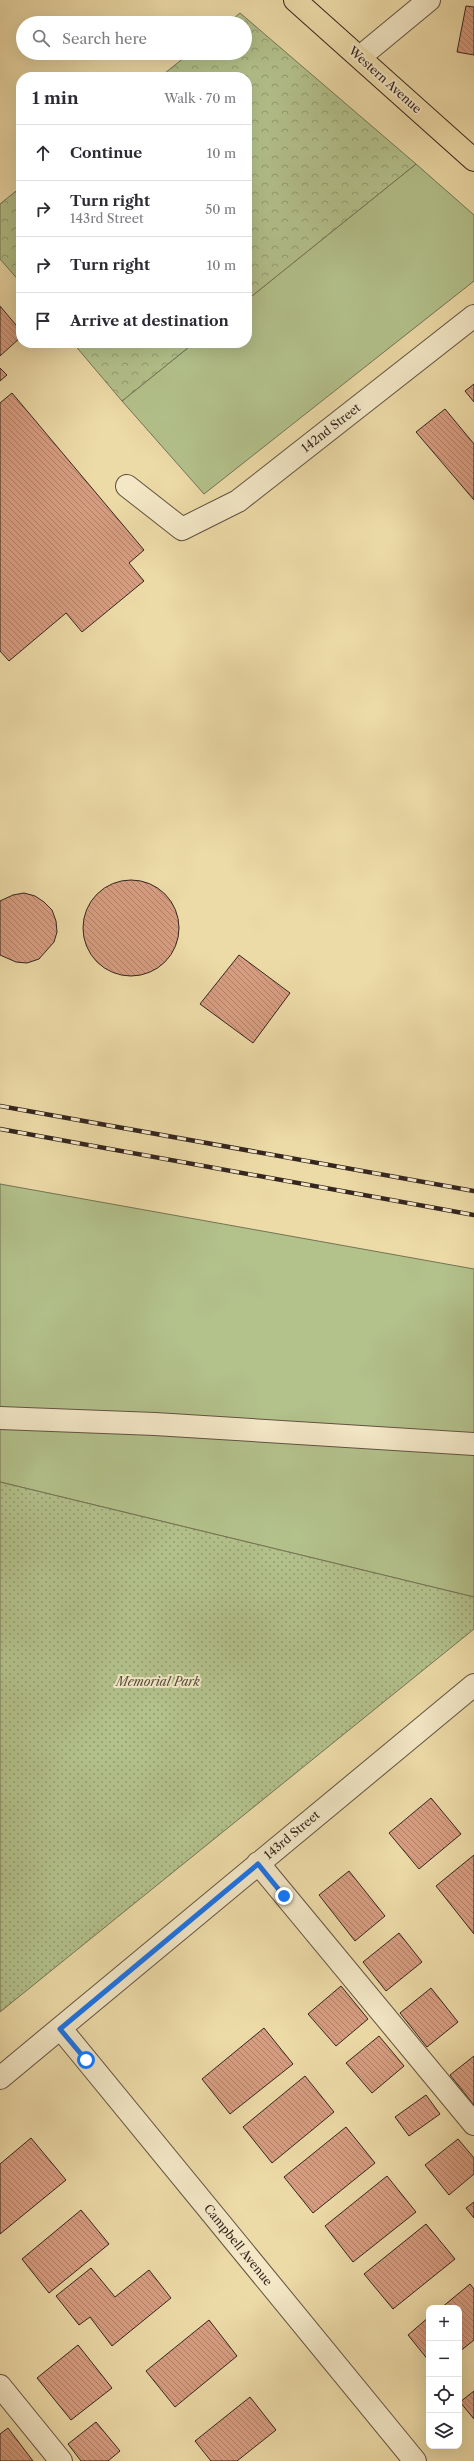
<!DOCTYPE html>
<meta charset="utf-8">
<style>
body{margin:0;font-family:"Libre Caslon Text",serif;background:#f2f2f3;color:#2b2b33}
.controls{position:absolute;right:12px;bottom:12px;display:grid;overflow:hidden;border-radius:8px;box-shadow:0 4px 16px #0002}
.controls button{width:36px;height:36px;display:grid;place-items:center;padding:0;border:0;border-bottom:1px solid #e1e1e2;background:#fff;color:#2b2b33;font:20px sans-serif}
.stop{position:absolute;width:12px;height:12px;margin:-9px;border:3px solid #1a73e8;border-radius:50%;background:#fff}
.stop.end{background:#1a73e8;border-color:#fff;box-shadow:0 1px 4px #0008}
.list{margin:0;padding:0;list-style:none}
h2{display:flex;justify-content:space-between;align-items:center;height:52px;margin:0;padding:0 16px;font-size:17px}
h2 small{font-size:13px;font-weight:400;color:#7c7c81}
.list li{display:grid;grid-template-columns:26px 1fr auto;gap:12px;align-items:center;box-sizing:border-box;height:56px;padding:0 16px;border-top:1px solid #e1e1e2}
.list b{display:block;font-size:15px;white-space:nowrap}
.list p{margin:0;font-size:13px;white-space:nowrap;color:#7c7c81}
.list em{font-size:13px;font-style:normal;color:#7c7c81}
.icon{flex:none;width:22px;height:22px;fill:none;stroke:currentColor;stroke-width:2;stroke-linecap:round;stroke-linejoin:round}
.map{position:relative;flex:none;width:474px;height:2461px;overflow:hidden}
.search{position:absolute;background:#fff;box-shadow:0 4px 16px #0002;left:16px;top:16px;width:236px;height:44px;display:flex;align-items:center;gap:10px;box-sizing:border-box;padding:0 14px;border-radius:22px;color:#7c7c81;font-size:15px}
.panel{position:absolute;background:#fff;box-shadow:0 4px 16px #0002;left:16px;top:72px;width:236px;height:276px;border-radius:16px}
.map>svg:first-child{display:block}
.grass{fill:#b3c18b;stroke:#747355}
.forest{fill:url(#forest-crowns);stroke:#747355}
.park{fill:url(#park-dots);stroke:#747355}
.building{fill:url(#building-back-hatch);stroke:#34251f}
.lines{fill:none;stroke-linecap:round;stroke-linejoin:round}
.minor-casing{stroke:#625241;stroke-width:24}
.major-casing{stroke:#34251f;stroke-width:24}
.minor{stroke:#f3e7c6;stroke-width:22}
.major{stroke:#ecdaa7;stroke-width:22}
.rail-casing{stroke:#34251f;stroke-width:4.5}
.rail{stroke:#f3e7c6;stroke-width:3;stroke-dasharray:9;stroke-linecap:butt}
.route{stroke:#1a73e8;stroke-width:5}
.labels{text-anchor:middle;stroke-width:4;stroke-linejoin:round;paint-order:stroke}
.street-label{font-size:12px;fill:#34251f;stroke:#f3e7c6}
.park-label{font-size:12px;font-style:italic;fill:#544c3a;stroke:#f3e7c6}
</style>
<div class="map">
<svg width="474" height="2461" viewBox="0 0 474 2461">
<defs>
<pattern id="forest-crowns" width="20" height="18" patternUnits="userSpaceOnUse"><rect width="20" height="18" fill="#b3c18b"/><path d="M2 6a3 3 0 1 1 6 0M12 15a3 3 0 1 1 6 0" fill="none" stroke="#929d71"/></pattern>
<pattern id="park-dots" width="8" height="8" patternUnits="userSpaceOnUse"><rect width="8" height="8" fill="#b3c18b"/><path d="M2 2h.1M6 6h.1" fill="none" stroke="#929d71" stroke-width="1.8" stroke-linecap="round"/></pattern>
<pattern id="building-back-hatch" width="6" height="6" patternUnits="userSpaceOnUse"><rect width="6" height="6" fill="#d79d81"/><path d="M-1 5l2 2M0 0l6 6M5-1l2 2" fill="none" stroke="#af8069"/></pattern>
</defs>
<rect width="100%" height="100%" fill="#ecdaa7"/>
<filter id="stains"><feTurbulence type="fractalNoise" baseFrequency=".005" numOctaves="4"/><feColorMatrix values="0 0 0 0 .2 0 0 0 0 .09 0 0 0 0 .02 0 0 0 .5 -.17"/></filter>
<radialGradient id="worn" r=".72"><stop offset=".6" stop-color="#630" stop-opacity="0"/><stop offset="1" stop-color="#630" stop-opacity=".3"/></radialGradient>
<path class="grass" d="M416,164L474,215V281L204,494L122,401L194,343H247V300Z
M0,1184L474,1269V1597L0,1482Z"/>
<path class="forest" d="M240,13L416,164L247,300V77H160L190,53H245V23H228Z
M21,187V283L0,259V204Z
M73,343H194L122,401Z"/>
<path class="park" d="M0,1482L474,1597V1629L0,2012Z"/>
<path class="building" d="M466,6L474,7V55L457,52Z
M0,306L21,331V337L0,356Z
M0,368L7,375L0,381Z
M474,384V402L465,391Z
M12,393L144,550L129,563L144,581L82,632L66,613L9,661L0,651V403Z
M445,409L474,444V500L416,432Z
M83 928a48 48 0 1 1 96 0a48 48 0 1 1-96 0Z
M24,893L35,896L44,902L52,910L56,921L57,932L54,942L39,959L27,963L16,962L0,955V901L13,895Z
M239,955L290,993L253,1043L200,1004Z
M431,1798L461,1834L419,1869L389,1833Z
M474,1855V1934L436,1886Z
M349,1871L385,1916L355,1941L319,1895Z
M399,1933L422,1962L386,1991L363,1962Z
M341,1986L368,2019L336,2046L308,2014Z
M431,1988L458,2022L427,2047L400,2013Z
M264,2028L293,2064L230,2114L202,2079Z
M379,2036L404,2066L372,2093L346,2063Z
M474,2056V2105L450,2075Z
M305,2076L334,2112L272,2163L243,2127Z
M426,2095L440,2114L409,2136L395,2117Z
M346,2127L375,2163L313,2213L284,2177Z
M31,2138L66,2180L0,2234V2164Z
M458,2139L474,2158V2174L449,2195L425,2165Z
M387,2176L416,2212L353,2262L325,2226Z
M474,2202V2218L466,2208Z
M81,2210L109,2244L49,2293L22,2259Z
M426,2224L455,2259L393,2309L364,2274Z
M91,2268L115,2297L149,2270L171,2298L112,2346L90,2317L79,2325L56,2296Z
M470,2284L474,2289V2340L459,2352V2308H441Z
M429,2317V2361L408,2335Z
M209,2320L237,2356L175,2407L146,2371Z
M78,2345L112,2388L71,2420L37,2378Z
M474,2391V2419L460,2402Z
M250,2397L276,2430L237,2461H211L195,2441Z
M96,2422L120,2451L108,2461H81L68,2444Z
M8,2428L33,2461H0V2434Z"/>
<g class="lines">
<defs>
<path id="minor" d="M360,57L429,0
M127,486L182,529L238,501L474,316
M0,1418L155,1424L474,1444
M258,1863L474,2124
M61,2029L415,2461
M0,2078L474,1685
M0,2386L61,2461"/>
<path id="major" d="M295,0L474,160"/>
</defs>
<use href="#minor" class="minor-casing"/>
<use href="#major" class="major-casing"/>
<use href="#minor" class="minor"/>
<use href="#major" class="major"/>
<defs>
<path id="rail" d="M0,1106L474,1191
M0,1129L474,1215"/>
</defs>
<use href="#rail" class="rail-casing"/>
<use href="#rail" class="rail"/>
</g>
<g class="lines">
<path class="route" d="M86,2060L60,2029L258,1864L284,1896"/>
</g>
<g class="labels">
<g class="street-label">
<text transform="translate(385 80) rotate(42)" y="4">Western Avenue</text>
<text transform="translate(331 428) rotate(-38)" y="4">142nd Street</text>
<text transform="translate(292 1835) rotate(-40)" y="4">143rd Street</text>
<text transform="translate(238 2245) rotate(51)" y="4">Campbell Avenue</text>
</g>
<g class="park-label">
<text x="158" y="1686">Memorial Park</text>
</g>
</g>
<rect width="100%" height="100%" filter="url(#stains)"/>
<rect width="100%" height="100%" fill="url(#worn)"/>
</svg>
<div class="controls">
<button>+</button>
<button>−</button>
<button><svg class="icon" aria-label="locate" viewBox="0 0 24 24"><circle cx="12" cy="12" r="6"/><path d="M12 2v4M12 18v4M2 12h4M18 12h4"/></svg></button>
<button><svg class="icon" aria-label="layers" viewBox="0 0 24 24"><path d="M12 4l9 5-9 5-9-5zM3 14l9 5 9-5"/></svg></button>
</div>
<div class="stop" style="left:86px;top:2060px"></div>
<div class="stop end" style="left:284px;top:1896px"></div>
<div class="search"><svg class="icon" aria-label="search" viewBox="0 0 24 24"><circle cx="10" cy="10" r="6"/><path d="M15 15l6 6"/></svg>Search here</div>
<section class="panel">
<h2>1 min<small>Walk · 70 m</small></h2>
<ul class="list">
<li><svg class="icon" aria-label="ahead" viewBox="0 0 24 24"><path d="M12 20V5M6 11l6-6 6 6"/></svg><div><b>Continue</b></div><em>10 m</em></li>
<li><svg class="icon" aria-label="right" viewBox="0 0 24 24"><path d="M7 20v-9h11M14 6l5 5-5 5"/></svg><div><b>Turn right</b><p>143rd Street</p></div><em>50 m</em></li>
<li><svg class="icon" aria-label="right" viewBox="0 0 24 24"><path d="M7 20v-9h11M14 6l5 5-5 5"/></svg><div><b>Turn right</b></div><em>10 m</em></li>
<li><svg class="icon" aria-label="arrive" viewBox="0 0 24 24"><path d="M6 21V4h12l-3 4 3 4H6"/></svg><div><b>Arrive at destination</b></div></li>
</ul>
</section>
</div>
